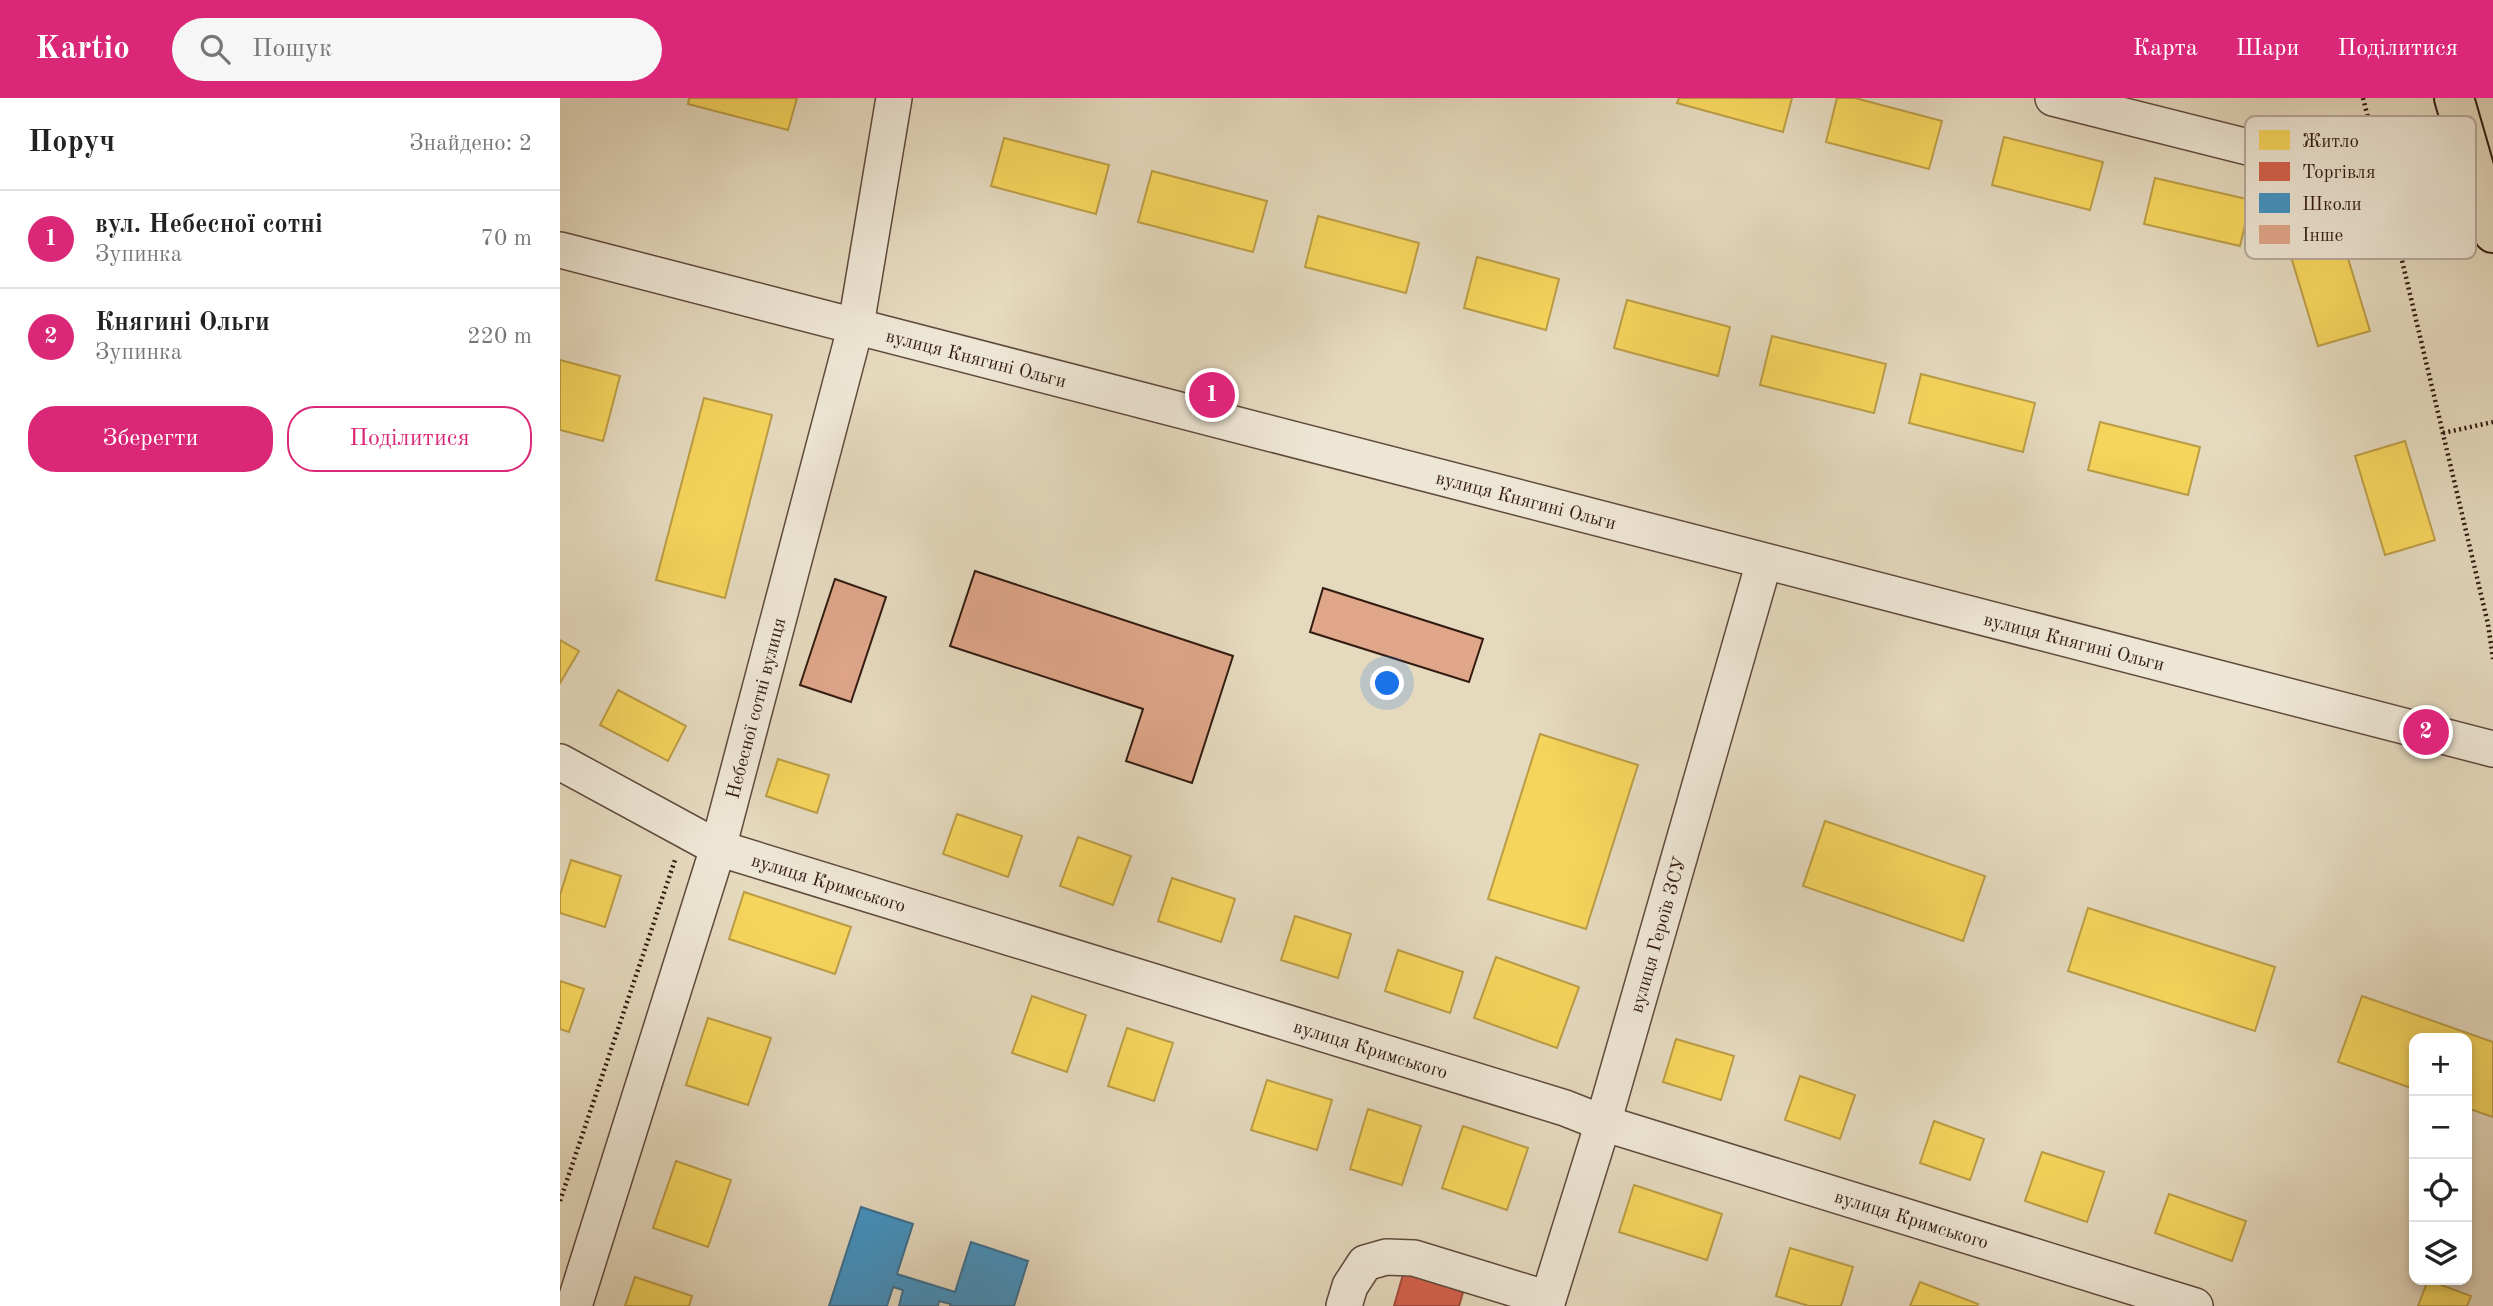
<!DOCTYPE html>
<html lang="uk">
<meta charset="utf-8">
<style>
body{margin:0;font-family:"Old Standard TT",serif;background:#f6f6f6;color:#222}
.controls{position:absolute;right:21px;bottom:21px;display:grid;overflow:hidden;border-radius:14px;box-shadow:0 4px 10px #0003}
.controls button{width:63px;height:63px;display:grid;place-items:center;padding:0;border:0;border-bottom:2px solid #e0e0e0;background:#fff;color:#222;font:35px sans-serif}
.you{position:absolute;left:828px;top:586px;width:24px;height:24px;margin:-18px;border:5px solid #fff;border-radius:50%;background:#1a73e8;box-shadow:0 0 0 10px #1a73e833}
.badge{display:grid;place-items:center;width:46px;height:46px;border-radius:50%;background:#db2777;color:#fff;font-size:23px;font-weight:700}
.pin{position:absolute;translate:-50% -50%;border:4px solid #fff;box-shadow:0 2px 7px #0006}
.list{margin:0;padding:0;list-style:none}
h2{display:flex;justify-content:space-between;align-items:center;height:91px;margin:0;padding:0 28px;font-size:30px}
h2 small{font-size:23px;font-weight:400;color:#767676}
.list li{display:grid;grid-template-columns:46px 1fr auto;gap:21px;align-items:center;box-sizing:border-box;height:98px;padding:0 28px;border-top:2px solid #e0e0e0}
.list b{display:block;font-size:26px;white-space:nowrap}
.list p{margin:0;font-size:23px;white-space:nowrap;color:#767676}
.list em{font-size:23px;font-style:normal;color:#767676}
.actions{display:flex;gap:14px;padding:21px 28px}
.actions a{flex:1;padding:16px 0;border:2px solid #db2777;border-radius:28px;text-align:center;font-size:24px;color:#db2777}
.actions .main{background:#db2777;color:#fff}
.icon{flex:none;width:38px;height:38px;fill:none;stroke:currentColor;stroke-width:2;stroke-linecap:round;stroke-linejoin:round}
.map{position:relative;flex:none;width:1933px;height:1208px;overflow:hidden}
header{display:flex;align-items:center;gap:42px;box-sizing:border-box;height:98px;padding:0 35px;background:#db2777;color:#fff}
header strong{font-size:33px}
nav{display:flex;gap:38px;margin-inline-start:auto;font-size:24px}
.search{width:490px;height:63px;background:#f6f6f6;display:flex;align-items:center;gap:18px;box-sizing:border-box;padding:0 24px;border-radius:38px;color:#767676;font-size:26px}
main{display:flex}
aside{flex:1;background:#fff}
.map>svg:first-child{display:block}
.homes{fill:#f6d55c;stroke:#bb9d46;stroke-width:2}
.shops{fill:#d6604d;stroke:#a54b3b;stroke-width:2}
.schools{fill:#4393c3;stroke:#3e6f8e;stroke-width:2}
.building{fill:#dfa689;stroke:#321b11;stroke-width:2}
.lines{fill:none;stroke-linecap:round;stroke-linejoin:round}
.minor-casing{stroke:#5f4a3c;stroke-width:38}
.major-casing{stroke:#321b11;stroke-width:42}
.path{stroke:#321b11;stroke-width:4.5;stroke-dasharray:2 3.5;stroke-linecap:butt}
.minor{stroke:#eee6d5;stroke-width:35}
.major{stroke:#e5d9be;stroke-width:38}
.labels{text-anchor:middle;stroke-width:7;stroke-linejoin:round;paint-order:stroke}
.street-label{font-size:19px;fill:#321b11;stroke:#eee6d5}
.key{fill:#eee6d5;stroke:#b6a99a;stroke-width:2}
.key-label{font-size:19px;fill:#321b11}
</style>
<header>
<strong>Kartio</strong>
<div class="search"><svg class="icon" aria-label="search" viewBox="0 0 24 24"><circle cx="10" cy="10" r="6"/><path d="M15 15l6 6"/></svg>Пошук</div>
<nav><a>Карта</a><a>Шари</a><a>Поділитися</a></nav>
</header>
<main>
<aside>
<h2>Поруч<small>Знайдено: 2</small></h2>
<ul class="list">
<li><span class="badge">1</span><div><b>вул. Небесної сотні</b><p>Зупинка</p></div><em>70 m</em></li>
<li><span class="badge">2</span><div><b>Княгині Ольги</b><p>Зупинка</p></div><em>220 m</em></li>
</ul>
<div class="actions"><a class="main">Зберегти</a><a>Поділитися</a></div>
</aside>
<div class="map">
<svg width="1933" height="1208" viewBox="0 0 1933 1208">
<rect width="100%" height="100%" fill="#e5d9be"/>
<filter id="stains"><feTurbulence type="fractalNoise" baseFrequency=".00286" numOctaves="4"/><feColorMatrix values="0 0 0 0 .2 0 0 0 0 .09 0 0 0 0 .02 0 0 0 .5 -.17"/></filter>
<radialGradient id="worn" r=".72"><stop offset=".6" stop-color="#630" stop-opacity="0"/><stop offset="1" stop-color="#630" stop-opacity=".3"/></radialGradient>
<path class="homes" d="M129,0H237L228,32L128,6Z
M1119,0H1232L1223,34L1117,5Z
M1277,0H1295L1382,23L1369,71L1266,44Z
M1444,39L1543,64L1530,112L1432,87Z
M444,40L549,67L536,116L431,88Z
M592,73L707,103L693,154L578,124Z
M1595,80L1691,102L1680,148L1584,126Z
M758,118L859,145L846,195L745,169Z
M1781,137L1810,233L1758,248L1729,152Z
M917,159L999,181L986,232L904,210Z
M1067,202L1170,229L1158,278L1054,250Z
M1212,238L1326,266L1314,315L1200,287Z
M0,262L60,278L43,343L0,332Z
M1361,276L1475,305L1463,354L1349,325Z
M144,300L212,317L165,500L96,482Z
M1540,324L1640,349L1628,397L1528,372Z
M1845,343L1875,442L1825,457L1795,358Z
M0,542L19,553L0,585Z
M58,592L126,628L108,663L40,627Z
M980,636L1078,667L1026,831L928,801Z
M218,661L269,677L257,715L206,698Z
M397,716L462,738L448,779L383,756Z
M1265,723L1425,778L1403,843L1243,788Z
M518,739L571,758L553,807L500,788Z
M11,762L61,778L45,829L0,815V797Z
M612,780L675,801L661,844L598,823Z
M184,794L291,829L275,876L169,841Z
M1528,810L1715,869L1695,933L1508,873Z
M735,818L791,836L778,880L721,862Z
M838,852L903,874L890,915L825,893Z
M936,859L1019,889L997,950L914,920Z
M0,883L24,891L9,934L0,931Z
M472,898L526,917L507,974L452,955Z
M1802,898L1933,944V1019L1907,1010V940H1854V991L1778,964Z
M148,920L211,940L188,1007L126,987Z
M567,930L613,945L594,1003L548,988Z
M1116,941L1174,958L1161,1002L1103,984Z
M1240,978L1295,997L1280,1041L1225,1022Z
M707,982L772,1002L757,1052L691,1032Z
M808,1011L861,1028L842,1087L790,1071Z
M1374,1023L1424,1041L1410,1082L1360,1065Z
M903,1028L968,1050L947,1112L882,1090Z
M1482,1054L1544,1074L1527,1124L1465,1103Z
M116,1063L171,1082L148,1149L93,1130Z
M1074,1087L1162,1116L1147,1162L1059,1134Z
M1609,1096L1686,1123L1672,1163L1595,1135Z
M1230,1150L1293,1169L1281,1208H1249L1216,1198Z
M75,1179L132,1198L129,1208H65Z
M1868,1182L1911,1198L1907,1208H1858Z
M1360,1184L1418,1206L1417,1208H1350Z"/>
<path class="shops" d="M846,1166L906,1184L899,1208H834Z"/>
<path class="schools" d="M301,1109L353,1126L337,1176L395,1194L411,1144L468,1163L454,1208H390L391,1206L379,1203L378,1208H339L343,1192L333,1189L327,1208H269Z"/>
<path class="building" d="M415,473L673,558L632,685L566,663L583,611L390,548Z
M275,481L326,499L291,604L240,587Z
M763,490L923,541L909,584L750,534Z"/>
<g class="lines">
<defs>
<g id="minor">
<path d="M1493,0L1926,109"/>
<path id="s1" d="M0,152L1933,651"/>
<path id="s2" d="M0,664L158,750L1005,1010L1043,1025L1635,1208"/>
<path id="s3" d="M14,1208L158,750L296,227L334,0"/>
<path d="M784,1208L790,1188L805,1165L826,1159L854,1160L988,1201"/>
<path id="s4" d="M986,1208L1043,1025L1204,464"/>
</g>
<path id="major" d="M1894,0L1933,135"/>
</defs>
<use href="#minor" class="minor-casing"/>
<use href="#major" class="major-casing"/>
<path class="path" d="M1803,0L1815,47
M1832,120L1928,526L1933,561
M1883,335L1933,324
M0,1103L115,762"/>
<use href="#minor" class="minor"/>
<use href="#major" class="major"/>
</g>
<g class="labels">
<g class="street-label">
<text dy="7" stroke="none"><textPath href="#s1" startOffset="430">вулиця Княгині Ольги</textPath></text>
<text dy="7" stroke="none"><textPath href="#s1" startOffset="998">вулиця Княгині Ольги</textPath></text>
<text dy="7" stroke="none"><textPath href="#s1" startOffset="1564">вулиця Княгині Ольги</textPath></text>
<text dy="7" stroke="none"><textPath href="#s3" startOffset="625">Небесної сотні вулиця</textPath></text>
<text dy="7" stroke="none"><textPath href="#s2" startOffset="296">вулиця Кримського</textPath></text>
<text dy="7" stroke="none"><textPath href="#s4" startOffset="388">вулиця Героїв ЗСУ</textPath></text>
<text dy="7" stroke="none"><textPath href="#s2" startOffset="863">вулиця Кримського</textPath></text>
<text dy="7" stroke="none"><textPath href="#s2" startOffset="1430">вулиця Кримського</textPath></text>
</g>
</g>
<rect x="1685" y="18" width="231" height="143" rx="10" class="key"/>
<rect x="1699" y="32" width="31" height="20" fill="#f6d55c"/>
<rect x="1699" y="64" width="31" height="19" fill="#d6604d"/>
<rect x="1699" y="95" width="31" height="20" fill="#4393c3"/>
<rect x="1699" y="127" width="31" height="19" fill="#dfa689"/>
<g class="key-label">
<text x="1742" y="49">Житло</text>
<text x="1742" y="80">Торгівля</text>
<text x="1742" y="112">Школи</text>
<text x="1742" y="143">Інше</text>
</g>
<rect width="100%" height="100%" filter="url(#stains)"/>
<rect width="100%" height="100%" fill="url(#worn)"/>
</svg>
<div class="controls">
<button>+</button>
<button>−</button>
<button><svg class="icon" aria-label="locate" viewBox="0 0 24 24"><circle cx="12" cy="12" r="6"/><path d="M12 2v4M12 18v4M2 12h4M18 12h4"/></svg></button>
<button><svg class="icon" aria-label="layers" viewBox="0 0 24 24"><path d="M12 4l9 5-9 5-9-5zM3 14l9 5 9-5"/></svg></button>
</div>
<div class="you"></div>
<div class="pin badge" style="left:652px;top:297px">1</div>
<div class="pin badge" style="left:1866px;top:634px">2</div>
</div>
</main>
